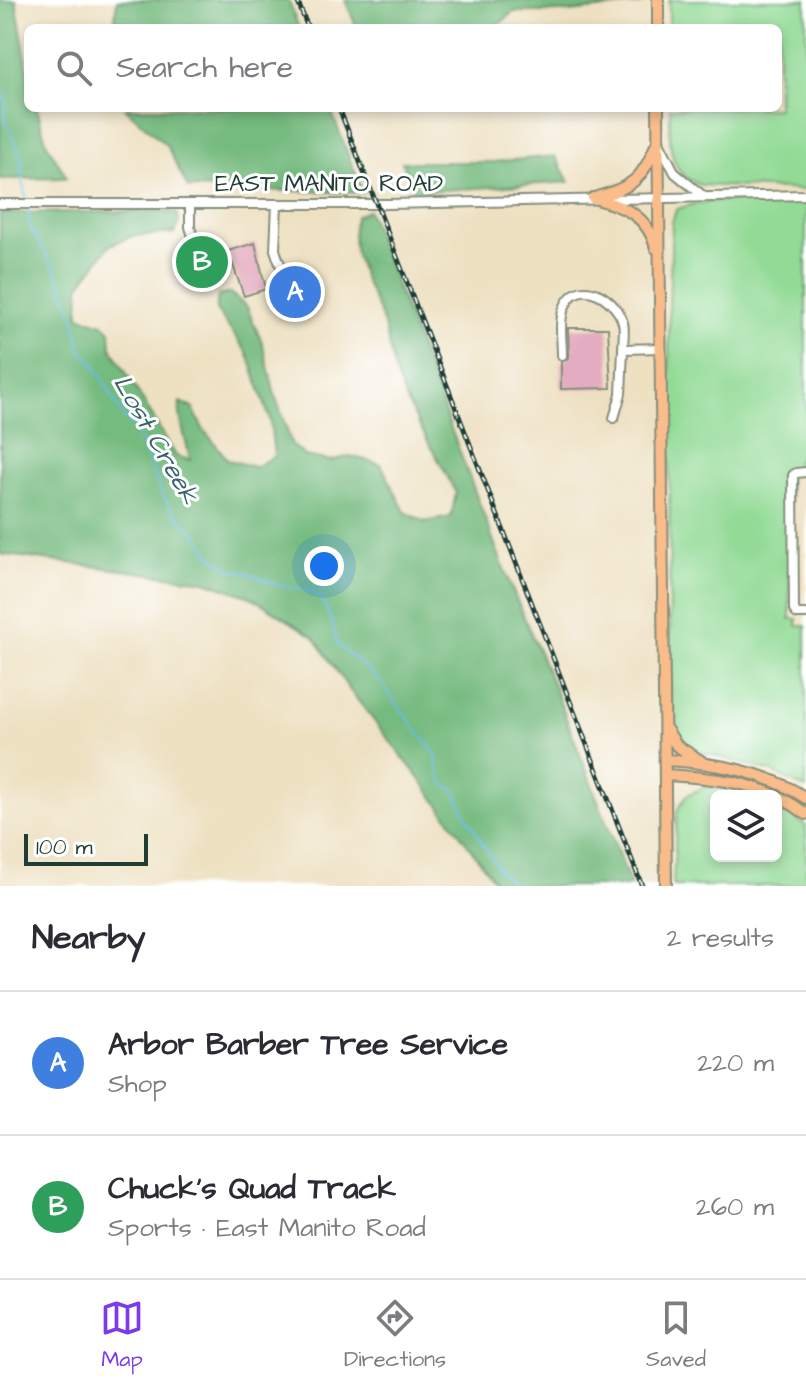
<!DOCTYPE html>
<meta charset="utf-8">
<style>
body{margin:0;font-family:"Architects Daughter",sans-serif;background:#f7f7f7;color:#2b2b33}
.controls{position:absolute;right:24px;bottom:24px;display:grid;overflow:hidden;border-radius:12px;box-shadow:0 4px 12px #0003}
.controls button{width:72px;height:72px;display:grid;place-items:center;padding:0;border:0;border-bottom:2px solid #e1e1e2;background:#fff;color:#2b2b33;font:40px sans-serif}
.scale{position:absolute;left:24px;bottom:20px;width:124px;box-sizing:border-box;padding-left:8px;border:4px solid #1f3d34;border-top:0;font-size:22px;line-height:28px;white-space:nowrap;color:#1f3d34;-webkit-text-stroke:6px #fff;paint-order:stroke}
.you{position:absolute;left:324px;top:566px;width:28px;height:28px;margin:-20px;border:6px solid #fff;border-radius:50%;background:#1a73e8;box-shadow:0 0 0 12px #1a73e833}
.badge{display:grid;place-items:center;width:52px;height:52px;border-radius:50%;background:#7c3aed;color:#fff;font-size:26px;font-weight:700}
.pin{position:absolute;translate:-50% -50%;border:4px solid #fff;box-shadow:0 2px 8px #0006}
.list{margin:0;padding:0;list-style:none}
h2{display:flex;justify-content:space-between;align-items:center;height:104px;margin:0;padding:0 32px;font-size:34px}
h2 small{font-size:26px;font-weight:400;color:#7c7c81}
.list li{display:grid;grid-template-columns:52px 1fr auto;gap:24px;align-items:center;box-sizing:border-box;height:144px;padding:0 32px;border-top:2px solid #e1e1e2}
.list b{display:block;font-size:30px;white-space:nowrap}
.list p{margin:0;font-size:26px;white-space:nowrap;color:#7c7c81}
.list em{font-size:26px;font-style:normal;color:#7c7c81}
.icon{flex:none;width:44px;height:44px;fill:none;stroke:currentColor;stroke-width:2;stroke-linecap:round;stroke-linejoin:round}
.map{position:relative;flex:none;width:806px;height:886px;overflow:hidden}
.search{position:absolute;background:#fff;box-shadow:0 4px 12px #0003;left:24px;right:24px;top:24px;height:88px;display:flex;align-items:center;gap:20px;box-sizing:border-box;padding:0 28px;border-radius:12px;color:#7c7c81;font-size:30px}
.sheet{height:392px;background:#fff}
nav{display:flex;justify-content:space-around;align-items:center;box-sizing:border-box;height:112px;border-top:2px solid #e1e1e2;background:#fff;font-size:22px;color:#7c7c81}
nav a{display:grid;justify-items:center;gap:4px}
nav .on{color:#7c3aed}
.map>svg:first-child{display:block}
.green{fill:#92da95;stroke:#588c64;stroke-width:2}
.forest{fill:#75ba7e;stroke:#4a7c59;stroke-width:2}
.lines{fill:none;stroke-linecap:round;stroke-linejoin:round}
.stream{stroke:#68bce4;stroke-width:2}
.building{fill:#e4acc0}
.minor-casing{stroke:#868f7b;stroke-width:12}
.major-casing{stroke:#868f7b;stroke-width:14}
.minor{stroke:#fff;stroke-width:8}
.major{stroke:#f9bc8a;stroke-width:10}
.rail-casing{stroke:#1f3d34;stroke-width:5}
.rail{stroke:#fff;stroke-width:2;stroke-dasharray:6;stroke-linecap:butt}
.labels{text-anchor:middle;stroke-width:6;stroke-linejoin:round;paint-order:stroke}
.street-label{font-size:24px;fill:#1f3d34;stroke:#fff}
.water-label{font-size:26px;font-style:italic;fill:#356369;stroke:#fff}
</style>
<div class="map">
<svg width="806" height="886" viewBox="0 0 806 886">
<rect width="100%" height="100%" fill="#fff"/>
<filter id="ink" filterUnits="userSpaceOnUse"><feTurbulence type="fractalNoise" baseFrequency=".0125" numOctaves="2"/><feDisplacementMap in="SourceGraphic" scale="16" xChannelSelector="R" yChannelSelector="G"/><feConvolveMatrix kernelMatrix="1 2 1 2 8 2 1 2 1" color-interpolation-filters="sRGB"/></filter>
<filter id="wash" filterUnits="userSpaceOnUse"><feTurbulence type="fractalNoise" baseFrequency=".006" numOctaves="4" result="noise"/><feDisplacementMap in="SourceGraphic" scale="32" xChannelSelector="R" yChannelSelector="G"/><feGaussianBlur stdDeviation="1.8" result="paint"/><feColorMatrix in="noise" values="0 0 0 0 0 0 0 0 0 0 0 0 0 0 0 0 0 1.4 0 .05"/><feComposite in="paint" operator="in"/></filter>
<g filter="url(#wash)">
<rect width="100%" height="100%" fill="#eee1c2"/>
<path class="green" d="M669,0H806V190L701,185C665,173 670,139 670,108H778V28H669Z
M806,201V460H797V469H789L790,619H797V626H806V789L772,772L692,749C673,737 672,716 670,695L669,312L672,222L676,210C704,196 773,201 806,201Z
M705,787L722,788L757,796H716V856H776V805L806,826V886H673L677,811L687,795Z"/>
<path class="forest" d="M0,0H16L28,71V108H37L46,142L67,178L0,179Z
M117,0H288L299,28H114Z
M345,0H643V4L570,12H513L495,28H357Z
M125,108H330L363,193L188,188L167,146Z
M555,156L569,182L430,191L414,190L402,162H493Z
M368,210L511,587L552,682L631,886H498L420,779L348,688L314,637L253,598L205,581L0,554V213L165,211L177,213L179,221L175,233L133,236L110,245L80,285L79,316L103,324L110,331L111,347L176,456L190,460C187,441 178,421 180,402L193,408L203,429L228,460L255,467L274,456L270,420L248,354L216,310L218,296L230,293L247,307L263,345L275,395L292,445L305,456L331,461L350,456L381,464L405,512L425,522L451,517L456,493C439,458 416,424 401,388C391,368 390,344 383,322C372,291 344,250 356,216Z"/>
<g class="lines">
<path class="stream" d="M0,71V85L6,103L5,119L22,159V180L27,202
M28,208L30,227L56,272L72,310L81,351L92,361L124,418L137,432L162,494L174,513L200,538L211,556L230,569L242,571L278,585L307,590L321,599L332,621L337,644L375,676L437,756V766L443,783L455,791L465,814L497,867L515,886"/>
</g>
<g id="blocks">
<path class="building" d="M255,243L266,289L244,296L228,251Z
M568,328H608L611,388L561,389V362L566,360L569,356Z"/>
</g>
</g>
<g filter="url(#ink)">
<use href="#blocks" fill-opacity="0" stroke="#868f7b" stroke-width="2"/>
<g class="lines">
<defs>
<path id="minor" d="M659,142L675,173L702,195
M0,204H388L806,195
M190,204V227L196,246
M277,204L275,250L297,312
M562,355C562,340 558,318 566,304C581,275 617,300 623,323C625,330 623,341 623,349L661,348
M614,418L621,394L623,349
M806,472L796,473L793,475L794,610L797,614H806"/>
<path id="major" d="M658,28V0
M658,108L666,886
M597,197C631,188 643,179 656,145
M593,198C623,206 648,215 656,248
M666,729L677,746L701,761
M666,760C715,763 765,771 806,798
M666,775C716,778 765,782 806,814"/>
</defs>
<use href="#minor" class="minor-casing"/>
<use href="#major" class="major-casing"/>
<use href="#minor" class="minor"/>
<use href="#major" class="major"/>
<defs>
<path id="rail" d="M297,0L308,28
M339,108L642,886"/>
</defs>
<use href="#rail" class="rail-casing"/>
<use href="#rail" class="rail"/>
</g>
</g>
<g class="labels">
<g class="street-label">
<text x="329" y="191">EAST MANITO ROAD</text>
</g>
<g class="water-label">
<text transform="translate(157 439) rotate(60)" y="9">Lost Creek</text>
</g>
</g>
</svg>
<div class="controls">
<button><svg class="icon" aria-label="layers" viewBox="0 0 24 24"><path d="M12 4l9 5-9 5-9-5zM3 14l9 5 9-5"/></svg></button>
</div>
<div class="scale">100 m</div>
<div class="you"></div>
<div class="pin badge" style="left:295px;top:292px;background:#3f7fe0">A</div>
<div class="pin badge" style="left:202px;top:262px;background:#2e9e5b">B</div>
<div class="search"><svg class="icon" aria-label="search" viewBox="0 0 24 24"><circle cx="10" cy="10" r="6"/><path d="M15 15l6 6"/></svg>Search here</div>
</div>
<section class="sheet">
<h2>Nearby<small>2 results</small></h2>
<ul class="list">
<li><span class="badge" style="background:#3f7fe0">A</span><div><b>Arbor Barber Tree Service</b><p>Shop</p></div><em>220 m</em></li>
<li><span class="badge" style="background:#2e9e5b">B</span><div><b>Chuck's Quad Track</b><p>Sports · East Manito Road</p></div><em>260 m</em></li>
</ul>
</section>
<nav>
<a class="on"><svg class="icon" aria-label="map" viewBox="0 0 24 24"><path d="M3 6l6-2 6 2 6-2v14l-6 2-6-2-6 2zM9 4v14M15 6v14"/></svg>Map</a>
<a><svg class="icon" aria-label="directions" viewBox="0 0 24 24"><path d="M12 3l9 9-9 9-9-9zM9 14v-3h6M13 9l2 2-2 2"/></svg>Directions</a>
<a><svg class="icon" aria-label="saved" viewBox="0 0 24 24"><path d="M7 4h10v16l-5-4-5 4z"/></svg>Saved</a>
</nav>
